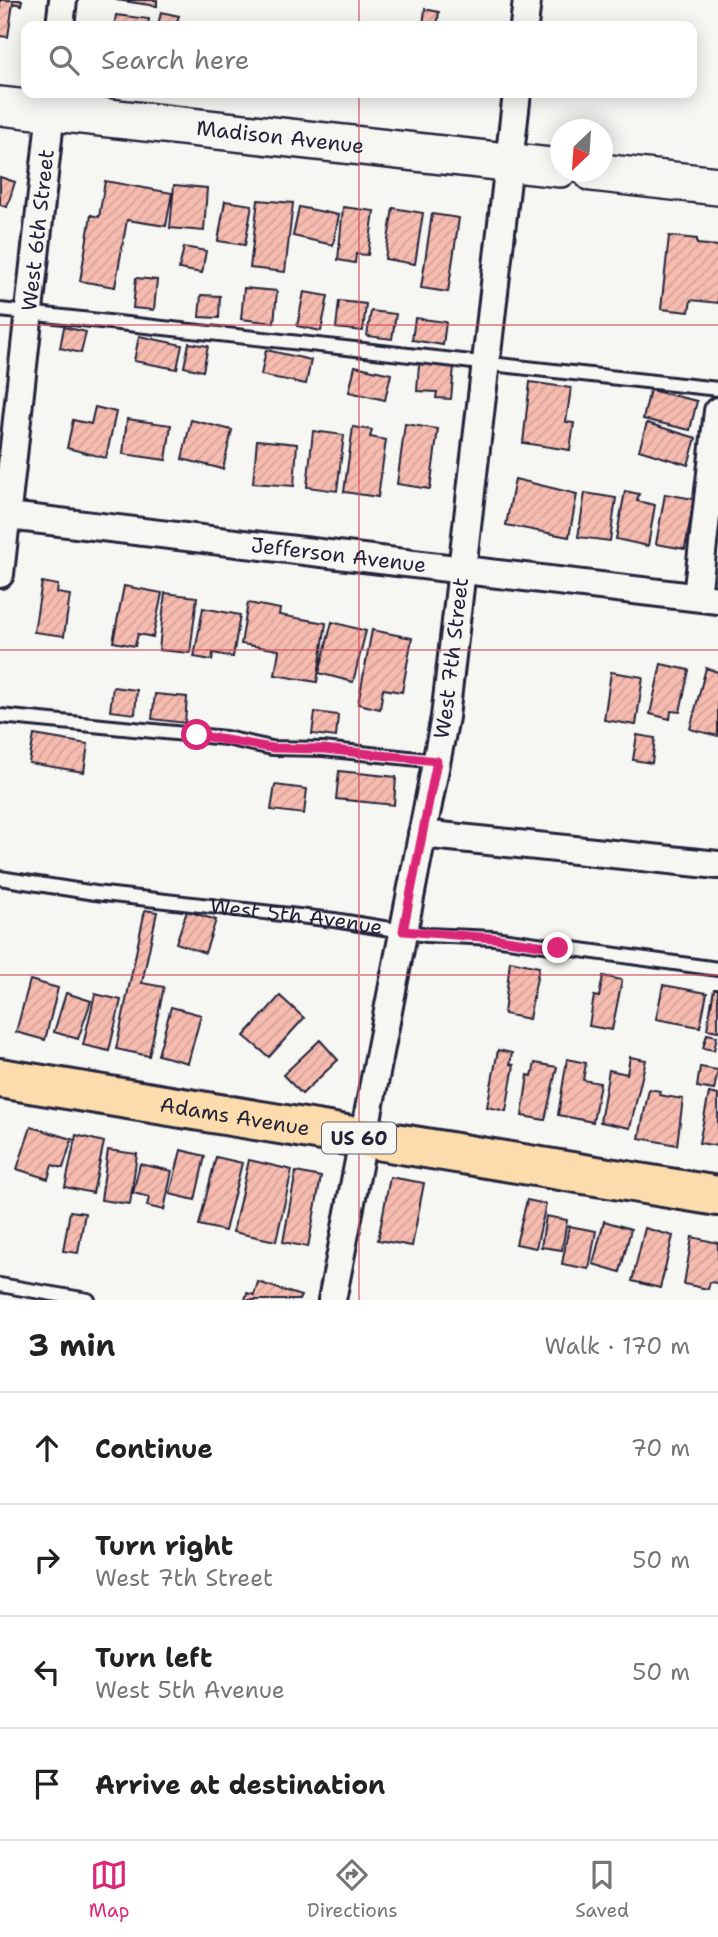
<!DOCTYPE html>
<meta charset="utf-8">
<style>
body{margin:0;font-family:"Shantell Sans",sans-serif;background:#f6f6f6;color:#222}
.compass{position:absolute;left:550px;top:119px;width:63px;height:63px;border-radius:50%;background:#fff;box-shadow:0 4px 18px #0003;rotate:205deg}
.stop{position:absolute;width:21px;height:21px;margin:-16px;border:5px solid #db2777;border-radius:50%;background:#fff}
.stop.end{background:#db2777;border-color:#fff;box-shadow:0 2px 7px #0008}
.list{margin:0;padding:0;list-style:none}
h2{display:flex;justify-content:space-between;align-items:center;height:91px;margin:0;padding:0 28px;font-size:30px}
h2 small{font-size:23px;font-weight:400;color:#767676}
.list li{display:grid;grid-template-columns:46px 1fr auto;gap:21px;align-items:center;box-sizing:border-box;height:112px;padding:0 28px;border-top:2px solid #e0e0e0}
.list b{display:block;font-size:26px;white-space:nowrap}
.list p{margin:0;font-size:23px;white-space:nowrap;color:#767676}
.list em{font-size:23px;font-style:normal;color:#767676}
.icon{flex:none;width:38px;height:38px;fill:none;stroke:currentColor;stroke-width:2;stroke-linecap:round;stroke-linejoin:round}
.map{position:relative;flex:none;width:718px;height:1300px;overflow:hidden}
.search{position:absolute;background:#fff;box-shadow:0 4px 18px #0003;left:21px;right:21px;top:21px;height:77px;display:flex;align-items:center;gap:18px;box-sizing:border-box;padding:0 24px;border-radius:14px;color:#767676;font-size:26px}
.sheet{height:539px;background:#fff}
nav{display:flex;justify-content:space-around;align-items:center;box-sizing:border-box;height:98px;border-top:2px solid #e0e0e0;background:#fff;font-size:19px;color:#767676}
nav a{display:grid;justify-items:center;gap:4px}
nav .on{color:#db2777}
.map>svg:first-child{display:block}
.building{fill:url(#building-hatch);stroke:#22223b;stroke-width:2}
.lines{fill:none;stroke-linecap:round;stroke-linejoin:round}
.lane-casing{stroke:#22223b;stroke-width:18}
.street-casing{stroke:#22223b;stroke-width:32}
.secondary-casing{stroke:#22223b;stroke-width:42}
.primary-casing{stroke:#22223b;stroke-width:44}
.lane{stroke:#f6f6f2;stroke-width:12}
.street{stroke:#f6f6f2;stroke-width:26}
.secondary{stroke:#f6f6f2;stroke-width:37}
.primary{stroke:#fcdcac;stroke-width:38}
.route{stroke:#db2777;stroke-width:9}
.grid{fill:none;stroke:#d1495b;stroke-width:2;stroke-opacity:0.55}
.labels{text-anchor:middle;stroke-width:5;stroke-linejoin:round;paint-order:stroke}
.shield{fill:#f6f6f2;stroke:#626272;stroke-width:2}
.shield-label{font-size:19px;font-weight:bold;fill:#22223b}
.street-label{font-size:21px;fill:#22223b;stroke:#f6f6f2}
</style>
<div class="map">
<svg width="718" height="1300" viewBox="0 0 718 1300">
<defs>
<pattern id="building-hatch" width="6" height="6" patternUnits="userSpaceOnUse" patternTransform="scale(1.75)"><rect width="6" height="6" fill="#f7bcb0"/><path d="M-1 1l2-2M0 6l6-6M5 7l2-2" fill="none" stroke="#d3a198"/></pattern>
</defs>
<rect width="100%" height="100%" fill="#f6f6f2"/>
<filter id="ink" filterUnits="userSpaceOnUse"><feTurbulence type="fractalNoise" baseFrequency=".0143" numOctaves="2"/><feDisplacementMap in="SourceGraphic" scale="14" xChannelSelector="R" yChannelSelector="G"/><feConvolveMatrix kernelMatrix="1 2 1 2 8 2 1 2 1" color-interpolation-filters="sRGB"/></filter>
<g filter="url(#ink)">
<path class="building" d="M0,0H22L21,5L13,3L8,37L0,36Z
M116,0H157V6Z
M425,9L439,12L437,26H423Z
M161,12L179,16L177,21L192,26H158Z
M116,15L149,19L148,26H114Z
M0,177L15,182L7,207L0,205Z
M105,181L172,193L166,226L127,220L115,287L80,281L91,215L99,217Z
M174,185L207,188L204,231L170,228Z
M258,200L293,203L285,272L250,268Z
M225,201L252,205L245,245L218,241Z
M299,207L339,215L333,245L293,236Z
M343,207L374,211L368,255L356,254L355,263L338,260Z
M393,208L423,213L415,264L385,259Z
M432,214L459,218L448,292L421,288Z
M669,236L697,239V244L718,246V303L691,300L689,312L661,309Z
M184,247L206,251L202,273L179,269Z
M136,278L157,280L154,310L133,308Z
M244,288L277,291L274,323L241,319Z
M304,292L328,296L321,331L297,326Z
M201,295L220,296L219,318L199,317Z
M339,301L366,304L363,331L336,328Z
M371,311L396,314L392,339L367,336Z
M415,318L446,322L443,345L412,340Z
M64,327L86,332L81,353L60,348Z
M139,336L182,345L177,369L134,361Z
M189,343L208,346L203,371L184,367Z
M266,350L311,360L306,384L261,375Z
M419,364L454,366L451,399L436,398L437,392L417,391Z
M355,366L391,374L385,400L349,392Z
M530,382L571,388L566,422L574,423L570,450L523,443Z
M650,390L697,401L690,430L643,419Z
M95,407L116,412L106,458L67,448L73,420L91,424Z
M127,419L171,425L166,460L123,454Z
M191,420L232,430L223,469L182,459Z
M647,423L696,438L688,465L639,450Z
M405,424L438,429L430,489L397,484Z
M353,427L372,430L370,437L386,440L378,497L344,492Z
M313,431L344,435L337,491L307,487Z
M257,440L297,444L294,486L253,483Z
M515,479L577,494L569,537L506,525Z
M625,491L639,494L637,501L655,505L648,546L616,539Z
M585,493L616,498L610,541L578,537Z
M665,494L694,499L685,549L656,544Z
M42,582L58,585L57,593L70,595L64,636L34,632Z
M124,586L162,593L153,637L138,634L135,646L113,642Z
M165,593L197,597L190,653L159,650Z
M248,603L280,609L279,615L326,623L317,682L275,675L279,650L241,644Z
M203,608L240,615L233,657L213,653L212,660L194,657Z
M332,622L366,631L353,682L319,673Z
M372,630L412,638L402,692L383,689L380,709L358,704Z
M661,664L689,670L680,712L671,711L670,719L650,714Z
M706,668L718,672V736L690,729Z
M611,672L643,677L636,725L604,720Z
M113,687L137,690L135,714L110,711Z
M155,694L187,697L185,723L152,719Z
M315,712L338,715L336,737L312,734Z
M34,735L88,744L84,772L29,763Z
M637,735L655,738L652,763L633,760Z
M339,771L396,777L394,805L336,799Z
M275,785L307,789L304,814L271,810Z
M145,910L157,912L142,983L164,987L149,1056L116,1049Z
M187,911L216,920L205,953L176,943Z
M510,961L539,967L529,1019L504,1014Z
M603,976L622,980L612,1030L589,1026L594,996L599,997Z
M30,980L58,988L45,1040L16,1032Z
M663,985L707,993L700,1027L656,1019Z
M714,989H718V1031L707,1029Z
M66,993L91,1001L78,1039L54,1032Z
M95,994L121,1000L109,1051L83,1045Z
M280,996L304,1018L269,1057L244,1036Z
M171,1007L201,1015L188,1063L158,1055Z
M707,1034L717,1036L714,1050L703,1048Z
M320,1040L338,1060L302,1094L283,1075Z
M498,1050L512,1053L510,1064L514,1065L506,1111L487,1107Z
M630,1057L646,1060L630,1128L600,1122L609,1070L627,1074Z
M567,1059L586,1063L583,1080L600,1083L593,1122L558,1115Z
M535,1063L557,1067L545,1120L522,1116L528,1075L532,1076Z
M700,1067L718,1070L714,1090L697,1087Z
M649,1089L660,1091L659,1095L683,1099L677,1145L639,1138Z
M709,1093L718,1095V1146L699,1143Z
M31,1127L72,1139L63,1168L52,1165L48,1179L17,1169Z
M76,1135L104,1142L93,1193L65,1187Z
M108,1150L137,1154L130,1204L101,1200Z
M181,1150L205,1156L195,1200L170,1194Z
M216,1157L242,1163L225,1231L199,1225Z
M249,1160L292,1170L276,1241L233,1232Z
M140,1164L172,1171L164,1210L147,1206L149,1197L133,1193Z
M296,1172L321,1177L308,1247L283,1242Z
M390,1177L424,1183L412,1246L378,1240Z
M527,1200L546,1204L536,1248L516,1244Z
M70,1211L85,1213L78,1253L63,1251Z
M546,1216L567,1220L562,1250L541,1247Z
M604,1221L631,1229L620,1272L593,1264Z
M569,1226L596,1231L589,1269L562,1264Z
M645,1228L673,1236L660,1288L632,1281Z
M692,1237L718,1243V1283L710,1282L708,1289L684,1284Z
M258,1282L301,1296L299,1300H245L247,1293L254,1295Z"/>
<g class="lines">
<defs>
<g id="lane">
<path d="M0,310L718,389"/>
<path d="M0,716L226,738L272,748L323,749L437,761"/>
<path id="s1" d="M0,878L95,893L334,920L427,935L494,938L718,969"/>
<path d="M0,1285L88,1300"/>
</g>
<g id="street">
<path d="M60,26L63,0"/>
<path d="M524,26L527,0"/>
<path id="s2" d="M0,515L718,600"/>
<path id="s3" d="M0,574L53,93"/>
<path d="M697,597L718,411"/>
<path d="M422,834L718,865"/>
<path id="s4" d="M332,1300L445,717L517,93"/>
</g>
<g id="secondary">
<path id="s5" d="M0,106L560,168"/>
<path d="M592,172L718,186"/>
</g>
<g id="primary">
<path id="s6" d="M0,1078L718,1196"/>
</g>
</defs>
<use href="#lane" class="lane-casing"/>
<use href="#street" class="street-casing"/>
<use href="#secondary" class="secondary-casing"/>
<use href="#primary" class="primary-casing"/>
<use href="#lane" class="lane"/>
<use href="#street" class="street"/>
<use href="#secondary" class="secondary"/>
<use href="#primary" class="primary"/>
</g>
</g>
<g class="lines" filter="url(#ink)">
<path class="route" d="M197,735L272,748L323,749L437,761L403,931L494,938L558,948"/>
</g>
<path class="grid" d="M359,0V26M359,93V1300M0,325H718M0,650H718M0,975H718"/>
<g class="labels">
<rect class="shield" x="322" y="1122.5" width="74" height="31" rx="5"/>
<g class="shield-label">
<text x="359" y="1145">US 60</text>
</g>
<g class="street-label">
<text dy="7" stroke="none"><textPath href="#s5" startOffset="282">Madison Avenue</textPath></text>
<text dy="7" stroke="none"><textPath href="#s3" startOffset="346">West 6th Street</textPath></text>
<text dy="7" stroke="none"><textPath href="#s2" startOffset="341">Jefferson Avenue</textPath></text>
<text dy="7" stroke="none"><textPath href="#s4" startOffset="653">West 7th Street</textPath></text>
<text dy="7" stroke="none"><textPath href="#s1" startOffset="299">West 5th Avenue</textPath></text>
<text dy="7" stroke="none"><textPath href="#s6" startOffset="238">Adams Avenue</textPath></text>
</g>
</g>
</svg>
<svg class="compass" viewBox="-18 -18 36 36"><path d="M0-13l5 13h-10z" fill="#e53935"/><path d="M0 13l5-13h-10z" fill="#767676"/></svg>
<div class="stop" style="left:197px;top:735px"></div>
<div class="stop end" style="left:558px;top:948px"></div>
<div class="search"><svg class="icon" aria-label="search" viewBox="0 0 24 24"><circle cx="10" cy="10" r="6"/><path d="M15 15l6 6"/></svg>Search here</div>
</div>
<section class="sheet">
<h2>3 min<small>Walk · 170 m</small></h2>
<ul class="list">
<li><svg class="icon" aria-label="ahead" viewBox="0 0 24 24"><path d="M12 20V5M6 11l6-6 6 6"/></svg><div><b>Continue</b></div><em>70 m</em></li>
<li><svg class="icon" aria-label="right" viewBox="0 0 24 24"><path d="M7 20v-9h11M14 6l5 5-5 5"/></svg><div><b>Turn right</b><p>West 7th Street</p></div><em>50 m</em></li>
<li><svg class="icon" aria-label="left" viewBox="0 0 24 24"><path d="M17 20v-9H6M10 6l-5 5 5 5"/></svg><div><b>Turn left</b><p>West 5th Avenue</p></div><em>50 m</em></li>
<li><svg class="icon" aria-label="arrive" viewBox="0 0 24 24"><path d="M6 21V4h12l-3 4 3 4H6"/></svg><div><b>Arrive at destination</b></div></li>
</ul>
</section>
<nav>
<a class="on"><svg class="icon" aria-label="map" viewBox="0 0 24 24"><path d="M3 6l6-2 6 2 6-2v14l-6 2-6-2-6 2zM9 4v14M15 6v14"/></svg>Map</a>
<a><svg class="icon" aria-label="directions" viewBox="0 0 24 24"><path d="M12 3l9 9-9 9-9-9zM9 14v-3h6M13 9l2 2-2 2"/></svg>Directions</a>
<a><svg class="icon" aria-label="saved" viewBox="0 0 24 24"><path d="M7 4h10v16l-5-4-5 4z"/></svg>Saved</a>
</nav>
